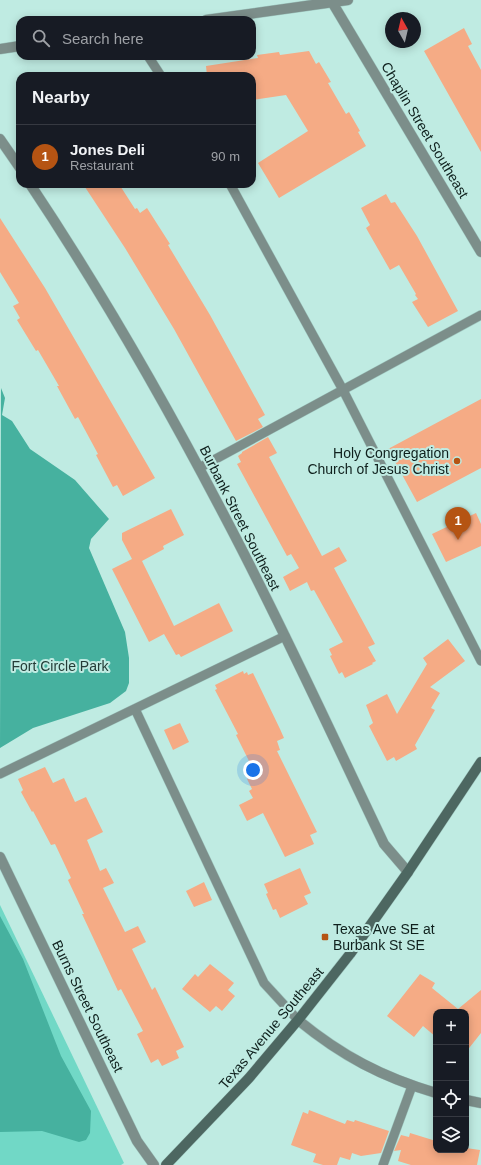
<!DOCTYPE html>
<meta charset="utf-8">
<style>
body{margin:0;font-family:Helvetica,sans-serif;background:#20242c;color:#f1f3f6}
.controls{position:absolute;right:12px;bottom:12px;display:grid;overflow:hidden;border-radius:8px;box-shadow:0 2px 10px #0003}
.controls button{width:36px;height:36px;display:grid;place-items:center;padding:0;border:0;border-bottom:1px solid #363941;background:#171b24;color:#f1f3f6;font:20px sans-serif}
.compass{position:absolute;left:385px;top:12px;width:36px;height:36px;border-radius:50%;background:#171b24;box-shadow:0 2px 10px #0003;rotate:352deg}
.you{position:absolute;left:253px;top:770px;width:14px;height:14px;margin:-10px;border:3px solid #fff;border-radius:50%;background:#1a73e8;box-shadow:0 0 0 6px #1a73e833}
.badge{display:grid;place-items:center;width:26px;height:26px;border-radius:50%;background:#b55413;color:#fff;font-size:13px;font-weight:700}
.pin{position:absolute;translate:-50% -33px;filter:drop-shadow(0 1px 2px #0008)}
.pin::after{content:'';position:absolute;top:21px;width:14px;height:12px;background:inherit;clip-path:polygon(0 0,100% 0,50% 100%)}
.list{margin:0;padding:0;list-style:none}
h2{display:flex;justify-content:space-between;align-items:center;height:52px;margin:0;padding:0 16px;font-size:17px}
h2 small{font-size:13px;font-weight:400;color:#9ea1a6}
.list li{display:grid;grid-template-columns:26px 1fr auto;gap:12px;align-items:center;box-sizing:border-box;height:64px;padding:0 16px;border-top:1px solid #363941}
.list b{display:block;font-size:15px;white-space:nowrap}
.list p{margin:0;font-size:13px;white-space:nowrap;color:#9ea1a6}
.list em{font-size:13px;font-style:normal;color:#9ea1a6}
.icon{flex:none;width:22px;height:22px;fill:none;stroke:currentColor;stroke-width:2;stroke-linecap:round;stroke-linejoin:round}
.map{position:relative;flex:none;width:481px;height:1165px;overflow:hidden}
.search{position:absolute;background:#171b24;box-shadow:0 2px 10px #0003;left:16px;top:16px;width:240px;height:44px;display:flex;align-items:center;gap:10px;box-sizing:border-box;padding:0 14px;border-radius:12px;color:#9ea1a6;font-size:15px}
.panel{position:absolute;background:#171b24;box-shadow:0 2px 10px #0003;left:16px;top:72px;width:240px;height:116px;border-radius:12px}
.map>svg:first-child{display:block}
.green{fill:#71d8c6}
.forest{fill:#46b19f}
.building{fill:#f5ab85}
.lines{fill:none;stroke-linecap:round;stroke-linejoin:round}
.lane-casing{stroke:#9fc6bf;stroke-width:10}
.street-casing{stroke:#9fc6bf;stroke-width:11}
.secondary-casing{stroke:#9fc6bf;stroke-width:11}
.lane{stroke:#7c8e8a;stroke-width:9}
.street{stroke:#7c8e8a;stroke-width:10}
.secondary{stroke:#4d6761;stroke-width:10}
.poi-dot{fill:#b55413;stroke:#bfebe2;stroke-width:1.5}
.labels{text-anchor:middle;stroke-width:4;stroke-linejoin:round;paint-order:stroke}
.street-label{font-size:14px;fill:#0f201d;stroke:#bfebe2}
.poi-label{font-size:14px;fill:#0f201d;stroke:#bfebe2;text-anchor:end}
.park-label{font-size:14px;fill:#243c37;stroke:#bfebe2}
</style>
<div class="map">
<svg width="481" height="1165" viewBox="0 0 481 1165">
<rect width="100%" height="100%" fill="#bfebe2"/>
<path class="green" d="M0,905L124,1163L121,1165H0Z"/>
<path class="forest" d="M1,388L5,398L2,415L12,421L30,449L75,480L109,519L91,539L89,548L125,632L129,658V683L126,691L110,703L33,728L0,748Z
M0,916L23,959L61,1056L91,1111L90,1133L86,1140L79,1142L42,1131L0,1132Z"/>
<path class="building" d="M464,28L472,44L468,46L481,70V152L424,51Z
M309,51L316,64L319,62L331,82L328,83L346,114L349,112L360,131L358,132L366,146L279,198L258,163L308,131L286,95L252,100V76H207L206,66L258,58L257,55L279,52L280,55Z
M83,184H119L135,209L137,208L140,213L147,208L170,244L168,245L210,315L265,415L258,419L263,427L236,441L174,329L125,248Z
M386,194L391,203L395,202L417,236L458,311L428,327L412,302L418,299L415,295L416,294L399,265L390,270L366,228L370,225L361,208Z
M0,218L45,288L155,478L123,496L117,485L113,487L96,455L98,454L78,417L75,419L57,386H59L38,350L36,351L17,320L20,318L13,306L19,303L0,272Z
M481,399V468L417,502L388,449Z
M268,437L277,453L269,457L322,556L339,547L347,561L334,568L375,644L368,647L376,661L372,663L373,664L345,678L342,672L339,674L330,656L332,655L329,649L343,642L314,590L311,591L307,582L290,591L283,577L299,568L291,554L287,556L237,464L241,462L238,456L242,453V452Z
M171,509L184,535L163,546L164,549L142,561L174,626L219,603L233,631L181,657L179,654L176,655L164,634L149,642L112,569L132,559L122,540V533Z
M476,513L481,524V546L446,562L432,534Z
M448,639L465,661L430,687L440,693L431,708L435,710L415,745L417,749L396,761L394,757L387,761L369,726L373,723L366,705L387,694L397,714L427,664L423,658Z
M243,671L244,674L247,672L248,675L253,673L280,729L284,738L277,741L280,750L277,751L317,832L310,835L314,844L285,857L263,813L247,821L239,805L253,798L249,791L252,789L247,779L256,775L236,735L238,734L215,690L217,689L215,685Z
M180,723L189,742L173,750L164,730Z
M45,767L53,783L64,778L75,802L86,797L103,832L87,840L100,871L106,868L114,883L103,888L125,932L138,926L146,942L132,949L152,990L155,987L184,1047L176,1051L179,1058L162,1066L158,1059L151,1063L137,1034L143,1031L121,989L118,991L82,914H84L68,880L71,878L55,844L51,845L33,811L32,812L21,792L23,790L18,779Z
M300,868L311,893L304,896L308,904L280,918L276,909L273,910L266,894L268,893L264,884Z
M204,882L212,900L194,907L186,891Z
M210,964L234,983L228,990L235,996L222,1011L216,1006L210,1012L182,989L195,974L198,977Z
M420,974L435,983L432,988L458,1009L481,990V1033L466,1052V1012H436V1037L423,1026L414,1037L387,1016Z
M309,1110L345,1124L347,1120L354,1122L355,1120L389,1131L381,1153L361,1156L352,1153L350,1160L340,1157L337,1165H323L313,1162L316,1154L291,1145L303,1112L308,1114Z
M410,1133L436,1141V1150H466V1148L480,1150L477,1165H411L398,1161L401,1150L394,1151L401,1135L409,1137Z"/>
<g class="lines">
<defs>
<path id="lane" d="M148,56L161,76
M230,184L343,390L481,661
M199,468L481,315
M135,709L264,983L298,1020
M0,774L285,636
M383,1165L412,1086"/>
<path id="street" d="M332,2L481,252
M206,20L348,0
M0,49L20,46
M0,139L20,168
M30,184C102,292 166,404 226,519C282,625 332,735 384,844L408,872
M0,857L137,1141L154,1165
M298,1020C342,1056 382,1077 436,1093
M466,1100L481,1103"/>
<path id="secondary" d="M166,1165L249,1078L298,1020L350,954L408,872L481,762"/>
</defs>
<use href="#lane" class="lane-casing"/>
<use href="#street" class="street-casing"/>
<use href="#secondary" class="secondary-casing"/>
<use href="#lane" class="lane"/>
<use href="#street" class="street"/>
<use href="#secondary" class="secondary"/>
</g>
<g class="poi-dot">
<circle cx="457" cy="461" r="4"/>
<rect x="321" y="933" width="8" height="8" rx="2"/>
</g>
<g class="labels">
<g class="street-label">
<text transform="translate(425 130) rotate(59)" y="5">Chaplin Street Southeast</text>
<text transform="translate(240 518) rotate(63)" y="5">Burbank Street Southeast</text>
<text transform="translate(88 1006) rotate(64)" y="5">Burns Street Southeast</text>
<text transform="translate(271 1028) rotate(-50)" y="5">Texas Avenue Southeast</text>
</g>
<g class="poi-label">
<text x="449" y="458">Holy Congregation<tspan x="449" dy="16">Church of Jesus Christ</tspan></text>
<text x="333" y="934" text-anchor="start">Texas Ave SE at<tspan x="333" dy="16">Burbank St SE</tspan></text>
</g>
<g class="park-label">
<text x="60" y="671">Fort Circle Park</text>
</g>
</g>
</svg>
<div class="controls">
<button>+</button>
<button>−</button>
<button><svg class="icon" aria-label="locate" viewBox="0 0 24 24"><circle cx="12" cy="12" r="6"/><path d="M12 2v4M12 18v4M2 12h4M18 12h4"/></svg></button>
<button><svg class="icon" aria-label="layers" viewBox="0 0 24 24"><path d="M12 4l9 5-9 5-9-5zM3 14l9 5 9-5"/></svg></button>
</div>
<svg class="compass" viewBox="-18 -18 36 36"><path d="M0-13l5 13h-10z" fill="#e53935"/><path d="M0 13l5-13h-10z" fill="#9ea1a6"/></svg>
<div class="you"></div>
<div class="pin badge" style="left:458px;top:540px">1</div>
<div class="search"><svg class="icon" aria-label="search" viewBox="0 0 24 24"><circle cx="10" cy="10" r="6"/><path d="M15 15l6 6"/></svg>Search here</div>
<section class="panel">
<h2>Nearby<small></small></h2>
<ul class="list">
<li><span class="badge">1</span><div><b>Jones Deli</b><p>Restaurant</p></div><em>90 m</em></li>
</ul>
</section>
</div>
